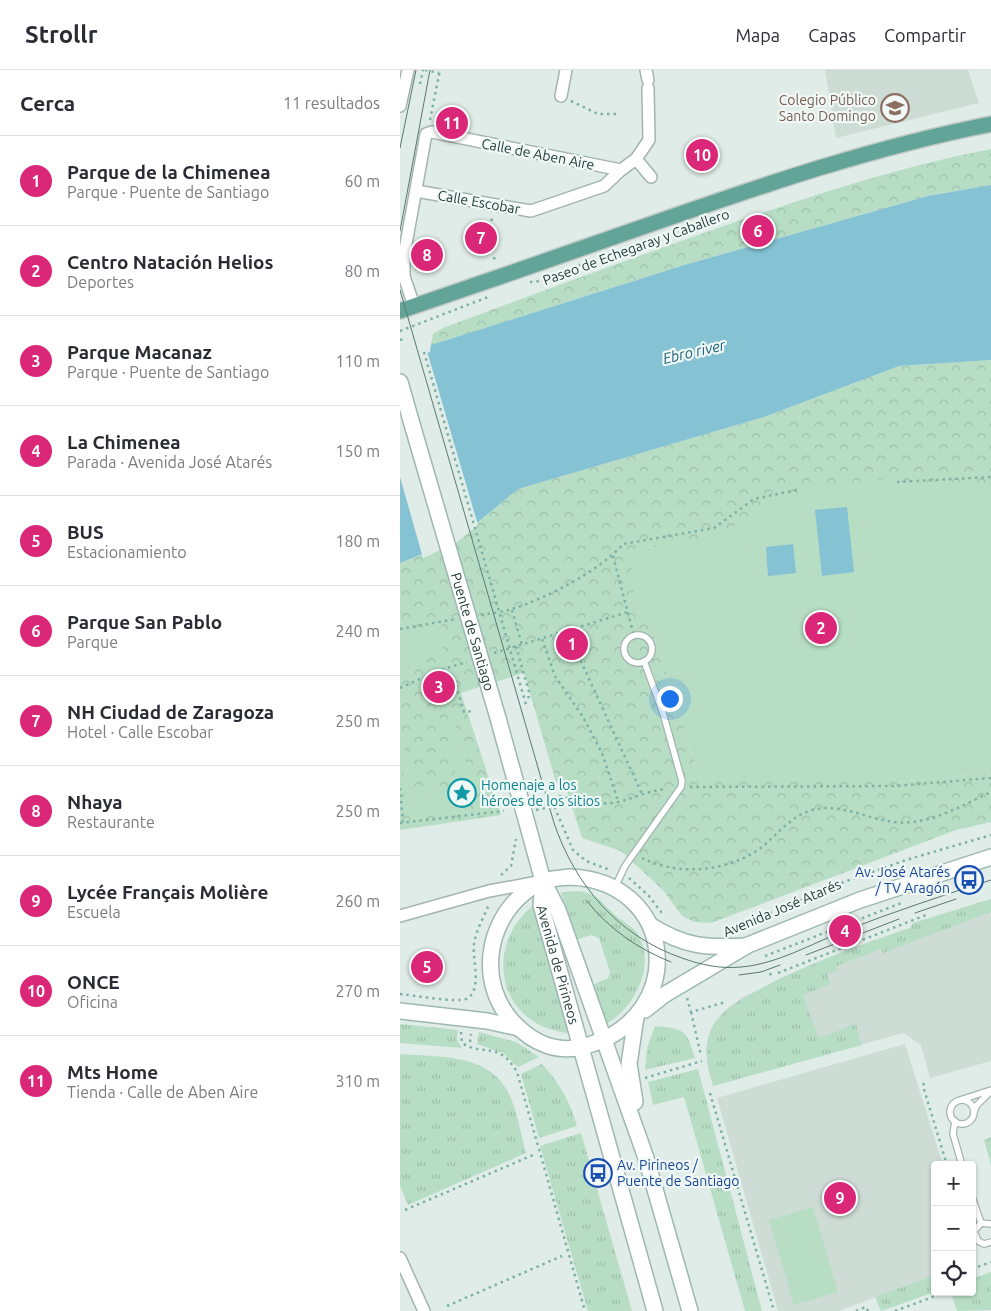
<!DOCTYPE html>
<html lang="es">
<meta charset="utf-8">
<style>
body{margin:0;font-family:Ubuntu,sans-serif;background:#f2f2f3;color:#2b2b33}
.controls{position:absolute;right:15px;bottom:15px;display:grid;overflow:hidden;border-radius:5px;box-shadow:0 1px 4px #0004}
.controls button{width:45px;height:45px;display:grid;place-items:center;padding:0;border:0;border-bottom:1px solid #e1e1e2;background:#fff;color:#2b2b33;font:25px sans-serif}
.you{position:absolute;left:269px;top:628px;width:18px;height:18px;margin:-12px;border:4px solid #fff;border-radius:50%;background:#1a73e8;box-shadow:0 0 0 8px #1a73e833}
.badge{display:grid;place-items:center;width:32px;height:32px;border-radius:50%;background:#db2777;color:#fff;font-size:16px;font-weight:700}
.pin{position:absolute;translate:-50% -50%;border:2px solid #fff;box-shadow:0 1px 5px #0006}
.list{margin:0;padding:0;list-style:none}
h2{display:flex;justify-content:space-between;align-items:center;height:65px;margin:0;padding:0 20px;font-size:21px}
h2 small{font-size:16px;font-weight:400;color:#7c7c81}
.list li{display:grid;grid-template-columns:32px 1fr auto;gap:15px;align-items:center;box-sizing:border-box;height:90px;padding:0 20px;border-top:1px solid #e1e1e2}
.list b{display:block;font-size:19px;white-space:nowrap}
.list p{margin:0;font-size:16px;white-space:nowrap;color:#7c7c81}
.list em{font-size:16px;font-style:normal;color:#7c7c81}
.icon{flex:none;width:28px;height:28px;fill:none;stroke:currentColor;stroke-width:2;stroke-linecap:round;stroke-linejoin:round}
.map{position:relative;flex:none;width:591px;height:1241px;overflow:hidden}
header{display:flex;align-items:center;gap:30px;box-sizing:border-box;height:70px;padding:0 25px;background:#fff;border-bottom:1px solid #e1e1e2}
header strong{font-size:24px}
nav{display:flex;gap:28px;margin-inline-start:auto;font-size:18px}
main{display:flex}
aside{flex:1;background:#fff}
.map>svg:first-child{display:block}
.built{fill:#cedcd6}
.grass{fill:url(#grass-tufts)}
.park{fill:url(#park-crowns)}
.garden{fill:#b7dec5}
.water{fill:#84c2d4}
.pier{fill:#e0ece7}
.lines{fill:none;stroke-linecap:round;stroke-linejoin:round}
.lane-casing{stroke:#a3b4af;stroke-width:8}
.street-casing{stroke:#a3b4af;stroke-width:14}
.secondary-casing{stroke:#9eb8b1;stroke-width:18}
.primary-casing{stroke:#c1c9c7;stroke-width:18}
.path{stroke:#7eb1a5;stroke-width:2.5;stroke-dasharray:2.5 4;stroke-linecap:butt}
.lane{stroke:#fff;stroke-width:5.5}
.street{stroke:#fff;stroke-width:11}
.secondary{stroke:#fff;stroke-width:15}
.primary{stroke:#62a498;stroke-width:15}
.tram{stroke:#5a7973;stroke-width:1}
.secondary-bridge-casing{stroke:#9eb8b1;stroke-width:18;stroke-linecap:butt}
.path-bridge{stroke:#7eb1a5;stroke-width:2.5;stroke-dasharray:2.5 4;stroke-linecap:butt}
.secondary-bridge{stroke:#fff;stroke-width:15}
.labels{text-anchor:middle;stroke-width:4.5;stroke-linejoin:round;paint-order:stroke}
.education-label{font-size:14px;fill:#785e54;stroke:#f0f8f5;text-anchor:end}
.street-label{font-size:14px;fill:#203d37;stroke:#f0f8f5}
.culture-label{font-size:14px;fill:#0d838f;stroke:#f0f8f5;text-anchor:start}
.transit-label{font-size:14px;fill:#164399;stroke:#f0f8f5;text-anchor:end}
.water-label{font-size:15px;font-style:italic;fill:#17637c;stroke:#f0f8f5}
</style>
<header>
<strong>Strollr</strong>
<nav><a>Mapa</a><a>Capas</a><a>Compartir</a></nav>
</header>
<main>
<aside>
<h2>Cerca<small>11 resultados</small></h2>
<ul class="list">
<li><span class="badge">1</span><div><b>Parque de la Chimenea</b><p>Parque · Puente de Santiago</p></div><em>60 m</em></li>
<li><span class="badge">2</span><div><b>Centro Natación Helios</b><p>Deportes</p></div><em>80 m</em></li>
<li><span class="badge">3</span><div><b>Parque Macanaz</b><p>Parque · Puente de Santiago</p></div><em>110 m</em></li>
<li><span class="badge">4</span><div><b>La Chimenea</b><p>Parada · Avenida José Atarés</p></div><em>150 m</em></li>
<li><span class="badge">5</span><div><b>BUS</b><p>Estacionamiento</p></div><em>180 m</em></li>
<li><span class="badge">6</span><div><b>Parque San Pablo</b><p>Parque</p></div><em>240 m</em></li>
<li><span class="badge">7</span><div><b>NH Ciudad de Zaragoza</b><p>Hotel · Calle Escobar</p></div><em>250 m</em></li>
<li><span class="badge">8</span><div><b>Nhaya</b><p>Restaurante</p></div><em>250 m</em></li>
<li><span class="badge">9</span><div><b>Lycée Français Molière</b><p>Escuela</p></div><em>260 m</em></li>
<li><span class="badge">10</span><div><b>ONCE</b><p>Oficina</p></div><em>270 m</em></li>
<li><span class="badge">11</span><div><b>Mts Home</b><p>Tienda · Calle de Aben Aire</p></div><em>310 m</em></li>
</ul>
</aside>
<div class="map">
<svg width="591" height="1241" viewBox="0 0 591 1241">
<defs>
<pattern id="grass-tufts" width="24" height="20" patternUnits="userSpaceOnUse" patternTransform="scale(1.25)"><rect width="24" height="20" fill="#b7dec5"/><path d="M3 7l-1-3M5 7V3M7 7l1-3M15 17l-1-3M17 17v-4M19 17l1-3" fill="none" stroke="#9dbfaa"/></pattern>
<pattern id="park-crowns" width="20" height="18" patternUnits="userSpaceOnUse" patternTransform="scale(1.25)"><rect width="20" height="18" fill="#b7dec5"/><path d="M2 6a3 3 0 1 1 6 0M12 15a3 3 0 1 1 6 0" fill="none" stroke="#9dbfaa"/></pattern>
</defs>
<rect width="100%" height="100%" fill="#e0ece7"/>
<path class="built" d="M425,0H568L579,33L436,68Z
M591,829V991L530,1008L521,975L503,963L313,1016L308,997L306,979L308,968L313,955L325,940L343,927L429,889L510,858L513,853Z
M505,974L543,1095H535V1205L439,1241H378L317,1028Z"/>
<path class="grass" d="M180,821C199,825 201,832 214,844C220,850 234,857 238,864C256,896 235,938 206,954L192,915L208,908L210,902L199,868L191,865L176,870L161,822Z
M591,829V842L483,883L481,879L437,896L438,900L427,904L431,914L403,925L419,968L456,954L462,975L313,1016C307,995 302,974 314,954C334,919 469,871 510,858L513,853Z
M134,835L168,963C99,956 81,877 134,835Z
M0,954L58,960L57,970L62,978L0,973Z
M255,956C285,959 286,959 295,988L245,1000L247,978Z
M79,962L116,972L139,987L118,997L103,983L77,974Z
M0,984C35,987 84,983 105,1017C117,1036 120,1062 126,1083L8,1135L0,1116Z
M142,994C160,1013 170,1032 177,1056L139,1068L121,1004Z
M298,999L362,1241H345L284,1027L253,1035L248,1012Z
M181,1063L232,1241H188L140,1076Z
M591,1067V1095L584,1070Z
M591,1202V1240L557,1241L552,1226L561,1222H572V1209Z
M535,1205V1222L481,1241L475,1227Z"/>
<path class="park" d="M591,79V115L528,126L281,196L31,275L33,264L43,258C139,222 235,187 332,153C418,124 502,96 591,79Z
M591,290V421L497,425L496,408L399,428L317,468L227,481L231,488L237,521L234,523L238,530L240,545L247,544L302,712H497L591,703V752L556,760L311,853L295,852L282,846L263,820L221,781L182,768L166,718L156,712L124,603L61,623L101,745L0,760V493L55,471L118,419L364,347L499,296Z"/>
<path class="garden" d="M497,408V417L591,415V703L497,712H302L247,545H240L238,530L233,523L237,521L227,481L307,469L348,449L383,429L400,425L402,416Z
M41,554L47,571L40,583L0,596V562Z
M49,633L74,720L58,739L6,746L0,657L15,720L21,722L27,717L35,719L42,715L50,718L56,713L46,637Z
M413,1137L438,1222L394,1235L369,1150Z"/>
<path class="water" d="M591,115V290L499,296L364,347L118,419L55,471L0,493V291L30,282L31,275L281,196L528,126Z
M447,437L454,502L422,506L415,440Z
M393,474L396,503L368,506L366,477Z"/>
<path class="pier" d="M27,281L78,455L56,473L23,488L0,407V289Z"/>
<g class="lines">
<defs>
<path id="lane" d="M224 579a14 14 0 1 1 28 0a14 14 0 1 1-28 0Z
M215,817L225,796L281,717L282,711L263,643L244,591
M560,1030L591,1020
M550 1042a12 12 0 1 1 24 0a12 12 0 1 1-24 0Z
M574,1042L577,1035L591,1021
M555,1051L553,1064L562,1095
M572,1127L581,1153
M591,1154L581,1153L574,1161L578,1171L584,1174L591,1172"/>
<path id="street" d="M246,0L248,10
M161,26L166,0
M0,36L8,0
M236,89L251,107
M16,121L131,141L204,116L221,100
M14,236L4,206V185L26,64L32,62L221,100L236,89L249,70L248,18
M0,846L89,821L138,812
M0,1188L24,1241"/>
<g id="secondary">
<path d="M0,312L14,361"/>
<path d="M98,648L143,811L158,840L246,1088L290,1241"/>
<path d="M170,807C276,811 289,944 189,975C159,985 133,974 112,951C78,913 86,854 124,823C130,818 137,813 144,811C152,808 161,808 170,807Z"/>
<path id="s1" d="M143,811L141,835L255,1241"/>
<path d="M250,855C285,877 306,878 346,876"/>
<path d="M245,940L264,925L348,875L460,830L591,787"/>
<path d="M0,941L87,951L119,958"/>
<path d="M235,1032L229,994L236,947"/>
</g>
<path id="primary" d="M0,241C85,212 169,183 254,153C366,114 474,77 591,54"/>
</defs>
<use href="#lane" class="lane-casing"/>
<use href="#street" class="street-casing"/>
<use href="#secondary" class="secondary-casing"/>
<use href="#primary" class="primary-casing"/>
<path class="path" d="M25,0L39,3
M20,14L23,0
M171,31L198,44H220
M30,50L40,0
M91,164L92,146
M94,187L95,191
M130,212C147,211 168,204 181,194
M0,261L88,227
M0,270L3,269
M497,412L591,407
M213,486L234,566
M112,540L122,575
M81,545C92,543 103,542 112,539C145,529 201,500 223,474L314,458L354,429L401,419
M0,559L56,549
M167,561L242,724
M142,569L155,606L183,647L202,683L218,731
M116,576L129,622V627L125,628
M94,583L228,542
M56,615L64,642L74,641
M0,618L37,601L67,592
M290,717L494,716L591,708
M0,718L3,752
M159,726C178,730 198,736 218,732C235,728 250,720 267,719
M136,740L154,736L173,780L186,791L210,800
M0,753L104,741
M242,788C278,806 324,802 358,780C375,768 388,748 409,741C438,731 466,749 494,752C528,756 561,736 591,722
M101,805L111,796L116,769
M229,808L249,826L264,846
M328,862L427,818L506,790L591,765
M365,886L504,832
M370,903L371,906
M378,903L526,845
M0,924C11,925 58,933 66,929C83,921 72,889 74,874C76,860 84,847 89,834
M287,928L291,942L326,932
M291,942L301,986
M61,962L62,973C84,987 98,970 117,1002L185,1241
M70,972L71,964
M245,1008L302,991
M524,1013L523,1016L547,1095
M310,1023L374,1241
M5,1140L133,1085
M572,1199L591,1192
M47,1236L162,1186
M456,1241L466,1237L468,1241
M495,1241L546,1222"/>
<use href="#lane" class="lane"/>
<use href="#street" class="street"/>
<use href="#secondary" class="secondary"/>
<use href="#primary" class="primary"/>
<path class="tram" d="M0,78L16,0
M0,161L30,0
M0,220L154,753C175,815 218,866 282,888C301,895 321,899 341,897C377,894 411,874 444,861C493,842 541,826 591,810
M187,831C209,859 238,879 271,892
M515,843L556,829
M406,885L499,849
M339,905L361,902L380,895"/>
<defs>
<g id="secondary-bridge">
<path id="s2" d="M14,361L98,648"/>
</g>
</defs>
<use href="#secondary-bridge" class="secondary-bridge-casing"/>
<path class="path-bridge" d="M24,282L127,638"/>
<use href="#secondary-bridge" class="secondary-bridge"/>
</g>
<defs>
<symbol id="school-ring" viewBox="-11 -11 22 22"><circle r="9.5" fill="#f0f8f5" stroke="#8d6e63" stroke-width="1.5"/><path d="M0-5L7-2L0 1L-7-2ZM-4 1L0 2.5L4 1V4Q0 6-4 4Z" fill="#8d6e63"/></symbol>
<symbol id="sight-ring" viewBox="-11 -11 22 22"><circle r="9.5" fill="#f0f8f5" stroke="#0f9aa8" stroke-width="1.5"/><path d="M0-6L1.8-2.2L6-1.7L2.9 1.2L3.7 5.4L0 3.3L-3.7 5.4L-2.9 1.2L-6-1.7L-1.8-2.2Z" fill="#0f9aa8"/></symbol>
<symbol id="bus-ring" viewBox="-11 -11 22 22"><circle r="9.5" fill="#f0f8f5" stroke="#1a4fb4" stroke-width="1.5"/><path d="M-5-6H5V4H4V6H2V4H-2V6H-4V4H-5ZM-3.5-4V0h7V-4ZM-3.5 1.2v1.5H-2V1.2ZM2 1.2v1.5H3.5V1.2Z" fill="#1a4fb4"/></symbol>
</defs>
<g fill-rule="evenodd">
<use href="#school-ring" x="479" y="22" width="32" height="32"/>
<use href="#sight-ring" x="46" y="707" width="32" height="32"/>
<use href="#bus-ring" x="553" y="794" width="32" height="32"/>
<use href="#bus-ring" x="182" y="1087" width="32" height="32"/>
</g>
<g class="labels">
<g class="education-label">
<text x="476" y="35">Colegio Público<tspan x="476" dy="16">Santo Domingo</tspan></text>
</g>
<g class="street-label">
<text transform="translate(138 84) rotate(11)" y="5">Calle de Aben Aire</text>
<text transform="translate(79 132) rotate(10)" y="5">Calle Escobar</text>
<text transform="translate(236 177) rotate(-20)" y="5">Paseo de Echegaray y Caballero</text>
<text dy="5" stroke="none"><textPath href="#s2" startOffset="209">Puente de Santiago</textPath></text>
<text transform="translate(382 838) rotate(-23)" y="5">Avenida José Atarés</text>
<text dy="5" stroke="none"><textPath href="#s1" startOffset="86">Avenida de Pirineos</textPath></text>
</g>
<g class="culture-label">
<text x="81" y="720">Homenaje a los<tspan x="81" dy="16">héroes de los sitios</tspan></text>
</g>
<g class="transit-label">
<text x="550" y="807">Av. José Atarés<tspan x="550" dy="16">/ TV Aragón</tspan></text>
<text x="217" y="1100" text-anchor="start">Av. Pirineos /<tspan x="217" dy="16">Puente de Santiago</tspan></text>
</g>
<g class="water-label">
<text transform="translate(294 282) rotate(-13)" y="5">Ebro river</text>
</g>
</g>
</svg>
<div class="controls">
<button>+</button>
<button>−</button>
<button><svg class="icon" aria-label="locate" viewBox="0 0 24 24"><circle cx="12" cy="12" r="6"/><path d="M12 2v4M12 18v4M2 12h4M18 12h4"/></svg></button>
</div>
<div class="you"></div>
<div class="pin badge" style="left:172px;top:574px">1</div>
<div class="pin badge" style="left:421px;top:558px">2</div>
<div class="pin badge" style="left:39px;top:617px">3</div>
<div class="pin badge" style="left:445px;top:861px">4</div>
<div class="pin badge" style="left:27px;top:897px">5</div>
<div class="pin badge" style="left:358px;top:161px">6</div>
<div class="pin badge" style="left:81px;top:168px">7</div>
<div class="pin badge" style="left:27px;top:185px">8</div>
<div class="pin badge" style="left:440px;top:1128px">9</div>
<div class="pin badge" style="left:302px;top:85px">10</div>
<div class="pin badge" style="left:52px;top:53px">11</div>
</div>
</main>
